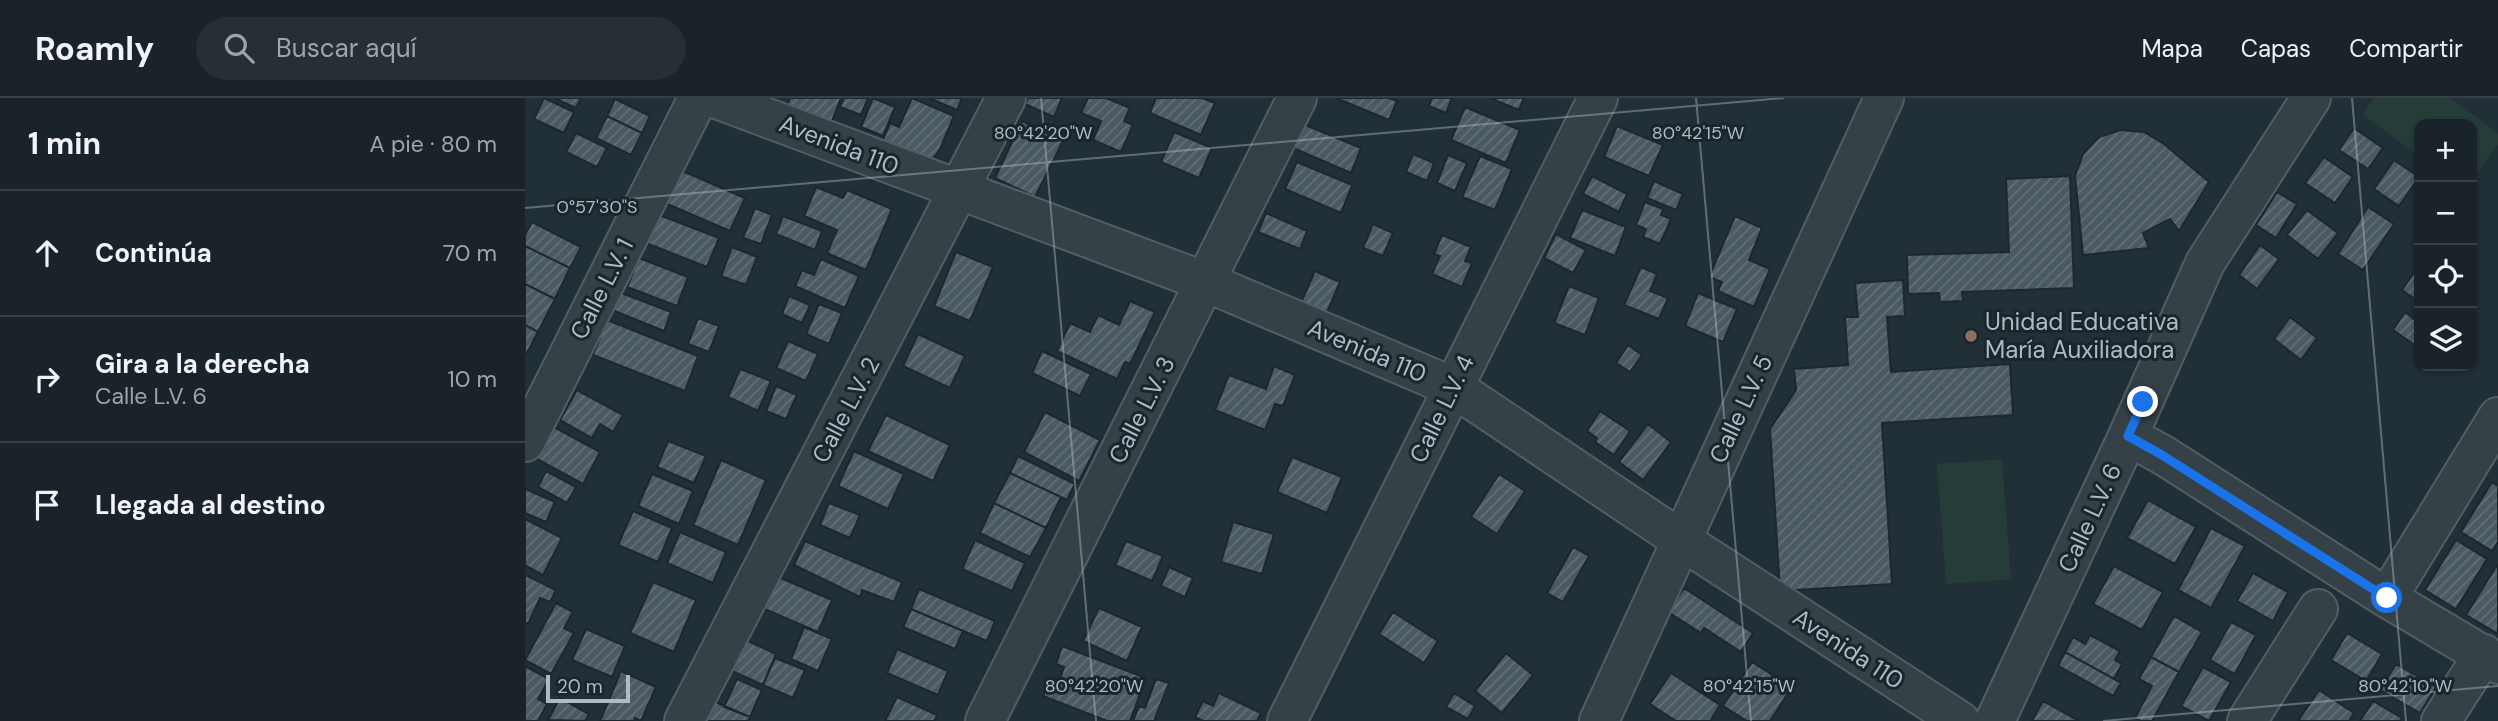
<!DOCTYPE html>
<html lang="es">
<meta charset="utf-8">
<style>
body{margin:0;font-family:"DM Sans",sans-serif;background:#262f35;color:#f1f3f6}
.controls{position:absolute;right:21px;top:21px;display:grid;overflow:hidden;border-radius:14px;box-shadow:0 2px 5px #0004}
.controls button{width:63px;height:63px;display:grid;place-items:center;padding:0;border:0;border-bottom:2px solid #374046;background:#192329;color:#f1f3f6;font:35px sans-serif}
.scale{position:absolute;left:21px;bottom:18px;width:84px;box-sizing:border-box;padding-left:7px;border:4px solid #afbbc4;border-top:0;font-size:19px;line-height:24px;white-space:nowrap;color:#afbbc4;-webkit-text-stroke:5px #1a252c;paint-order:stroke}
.stop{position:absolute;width:21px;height:21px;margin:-16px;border:5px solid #1a73e8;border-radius:50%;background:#fff}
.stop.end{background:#1a73e8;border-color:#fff;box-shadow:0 2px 7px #0008}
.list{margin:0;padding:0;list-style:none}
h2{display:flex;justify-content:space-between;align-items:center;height:91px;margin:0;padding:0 28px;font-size:30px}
h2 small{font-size:23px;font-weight:400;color:#9fa4a8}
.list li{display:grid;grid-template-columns:46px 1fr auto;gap:21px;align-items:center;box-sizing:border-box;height:126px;padding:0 28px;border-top:2px solid #374046}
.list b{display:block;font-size:26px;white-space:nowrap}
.list p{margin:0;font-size:23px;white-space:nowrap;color:#9fa4a8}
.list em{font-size:23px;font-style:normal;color:#9fa4a8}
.icon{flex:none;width:38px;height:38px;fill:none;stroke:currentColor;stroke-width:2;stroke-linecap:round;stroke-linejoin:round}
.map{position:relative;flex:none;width:1973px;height:623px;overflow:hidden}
header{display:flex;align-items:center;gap:42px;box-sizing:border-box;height:98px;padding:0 35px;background:#192329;border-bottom:2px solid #374046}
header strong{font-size:33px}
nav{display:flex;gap:38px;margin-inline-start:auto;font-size:24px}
.search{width:490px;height:63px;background:#262f35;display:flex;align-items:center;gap:18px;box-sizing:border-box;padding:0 24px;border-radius:38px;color:#9fa4a8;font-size:26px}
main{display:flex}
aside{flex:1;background:#192329}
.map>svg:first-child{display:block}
.pitch{fill:#263c38}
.building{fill:url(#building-hatch);stroke:#1c272e;stroke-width:2}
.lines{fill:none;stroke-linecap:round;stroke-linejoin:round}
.minor-casing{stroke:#525e65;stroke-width:42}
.minor{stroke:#354047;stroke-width:38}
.route{stroke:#1a73e8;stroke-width:9}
.ticks{fill:none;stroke:#afbbc4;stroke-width:2;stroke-opacity:0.45}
.education-dot{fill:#8d6e63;stroke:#1a252c;stroke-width:2.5}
.labels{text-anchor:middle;stroke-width:6;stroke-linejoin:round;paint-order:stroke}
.street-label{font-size:24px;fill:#afbbc4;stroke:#1a252c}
.poi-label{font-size:24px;fill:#afbbc4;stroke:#1a252c;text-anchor:start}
.ticks-label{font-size:18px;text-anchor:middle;fill:#afbbc4;stroke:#1a252c;stroke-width:6;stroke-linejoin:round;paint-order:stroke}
</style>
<header>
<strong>Roamly</strong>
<div class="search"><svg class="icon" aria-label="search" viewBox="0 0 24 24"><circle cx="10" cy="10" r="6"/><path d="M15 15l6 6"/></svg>Buscar aquí</div>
<nav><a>Mapa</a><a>Capas</a><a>Compartir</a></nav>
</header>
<main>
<aside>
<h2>1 min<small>A pie · 80 m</small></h2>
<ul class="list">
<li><svg class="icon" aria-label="ahead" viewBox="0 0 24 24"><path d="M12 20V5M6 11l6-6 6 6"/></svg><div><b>Continúa</b></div><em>70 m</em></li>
<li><svg class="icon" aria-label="right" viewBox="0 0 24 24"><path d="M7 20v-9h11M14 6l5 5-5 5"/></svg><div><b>Gira a la derecha</b><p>Calle L.V. 6</p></div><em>10 m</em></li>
<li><svg class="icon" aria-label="arrive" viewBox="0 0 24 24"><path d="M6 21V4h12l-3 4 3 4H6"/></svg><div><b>Llegada al destino</b></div></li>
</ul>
</aside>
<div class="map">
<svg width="1973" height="623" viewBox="0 0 1973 623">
<defs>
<pattern id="building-hatch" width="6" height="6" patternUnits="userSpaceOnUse" patternTransform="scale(1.75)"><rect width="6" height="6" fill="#4a5963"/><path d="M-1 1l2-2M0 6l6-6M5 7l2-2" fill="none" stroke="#626f78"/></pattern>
</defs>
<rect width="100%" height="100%" fill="#212f37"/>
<path class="pitch" d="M1849,0H1925L1973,35V47L1947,82V26H1894V58L1837,16Z
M1477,361L1486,481L1421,486L1412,366Z"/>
<path class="building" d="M19,0L49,14L39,35L9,21Z
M34,0H56L51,10L33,2Z
M265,0H316L305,28L261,10Z
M319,0H343L336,17L315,9Z
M348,0L370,9L358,38L336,29Z
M387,0L429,18L415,51L407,62L355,49L365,25L374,29Z
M404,0H437L432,12Z
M503,0H537L529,19L500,6Z
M563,0H581L605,10L599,23L608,27L596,54L568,42L576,23L556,15Z
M631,0H677L690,5L676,37L625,15Z
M811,0H864L872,3L864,22Z
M907,0H927L921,15L904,8Z
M965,0H999L994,12Z
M90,1L125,18L117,35L82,18Z
M940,9L995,32L981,65L926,42Z
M82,18L117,35L106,57L71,40Z
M497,23L538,43L510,99L470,80Z
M778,26L836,50L826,75L768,50Z
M1092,28L1138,47L1124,78L1079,59Z
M1829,30L1858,50L1843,71L1814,52Z
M1596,32L1619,34L1639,46L1684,84L1654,133L1645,121L1618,135L1624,150L1558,157L1550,78L1558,56L1574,39Z
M649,34L687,50L674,80L636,64Z
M51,35L82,50L72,69L41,54Z
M888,56L909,65L902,83L881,74Z
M923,57L942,65L930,93L912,85Z
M955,58L987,71L970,112L937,99Z
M1799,59L1828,79L1810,105L1780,85Z
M1869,62L1894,79L1874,108L1849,91Z
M772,64L827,87L816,115L760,91Z
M155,72L220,100L205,133L140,105Z
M1067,78L1102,96L1094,114L1058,96Z
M1545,78L1549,190L1437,194L1438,203L1415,204L1414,195L1383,196L1382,157L1484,154L1481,81Z
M1129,83L1158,96L1151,112L1122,100Z
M291,89L318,100L322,92L367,111L341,172L302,155L312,132L279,118Z
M1752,94L1772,106L1751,140L1731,127Z
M1120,104L1138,111L1136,117L1146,121L1135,146L1118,139L1121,131L1111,127Z
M1843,109L1869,126L1838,172L1813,156Z
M230,110L247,117L236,146L218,140Z
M1057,112L1101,129L1090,158L1045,140Z
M1782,112L1813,135L1793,161L1762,137Z
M741,115L782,133L775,151L733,134Z
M132,116L194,140L182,169L121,145Z
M258,118L297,133L290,152L251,136Z
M1210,118L1237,130L1224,162L1245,171L1229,209L1193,193L1197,184L1184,179Z
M7,124L56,149L45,170L0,148V137Z
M848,126L868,135L858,158L838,150Z
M1031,136L1061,152L1048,175L1019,160Z
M917,137L946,149L940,163L947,165L937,189L907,176L915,158L909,156Z
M1735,147L1754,161L1732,191L1714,177Z
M0,148L45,170L30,201L0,186Z
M207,149L232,159L221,187L196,178Z
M431,154L468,169L445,223L409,208Z
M114,160L163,179L152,208L102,189Z
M296,161L334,178L320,210L270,188L277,172L289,177Z
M1894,167V204L1877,192Z
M1116,169L1132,176L1125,193L1143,200L1134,221L1099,207Z
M790,173L815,184L800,219L774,209Z
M1378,182L1380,218L1362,219L1366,274L1485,266L1488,317L1357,325L1367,486L1255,493L1245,331L1271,292L1269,271L1323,267L1320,219H1333L1330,185Z
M0,186L30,201L13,234L0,227Z
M1044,188L1074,200L1060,237L1029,225Z
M94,194L146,214L139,233L87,212Z
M1173,195L1212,211L1198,244L1160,228Z
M264,198L285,207L277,225L257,216Z
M605,203L630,214L605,266L600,264L592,281L532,253L545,225L565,234L573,217L594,227Z
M294,206L317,215L304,246L281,236Z
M1880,214L1894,225V250L1868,232Z
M1765,219L1792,240L1776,262L1749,241Z
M173,220L194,228L184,254L163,246Z
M82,222L173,258L160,293L68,257Z
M0,227L13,234L2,255L0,254Z
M393,236L440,258L425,290L378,268Z
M263,243L293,256L281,283L251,270Z
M1103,247L1117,257L1105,274L1091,265Z
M517,253L566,276L555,298L507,275Z
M749,268L770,277L758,308L750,306L740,332L690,312L704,277L741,291Z
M215,271L246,283L233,313L203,299Z
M251,288L272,297L261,321L241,313Z
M52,292L98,317L88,334L75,326L67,340L35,322Z
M1075,313L1105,333L1089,357L1070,344L1072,340L1062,333Z
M520,314L575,342L554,383L499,354Z
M361,317L425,347L408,383L343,353Z
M1123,326L1146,344L1118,382L1094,364Z
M29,329L75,354L58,386L12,361Z
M143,343L181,358L169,385L132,369Z
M329,353L379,376L363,411L313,388Z
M493,358L550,386L542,402L485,375Z
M767,359L817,379L802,415L752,394Z
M196,362L241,382L213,447L168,427Z
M21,373L51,389L42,405L13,389Z
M485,375L536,399L521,430L469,405Z
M127,376L168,393L154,426L113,408Z
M974,376L1000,393L972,436L946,419Z
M1967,384L1973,388V444L1967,453L1936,434Z
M0,391L30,404L21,424L0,415Z
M1623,402L1671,429L1650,466L1602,440Z
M304,405L335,417L325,440L295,427Z
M469,405L521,430L505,459L455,435Z
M108,413L147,430L133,464L93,447Z
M0,421L37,440L18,477L0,467Z
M708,424L749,436L737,476L696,464Z
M1686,430L1720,448L1686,510L1653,492Z
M155,434L201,454L188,485L142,465Z
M450,442L500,465L487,493L437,471Z
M1931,442L1962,461L1931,511L1900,492Z
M280,443L377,484L369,504L337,492L335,499L269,467Z
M601,443L638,458L627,483L590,467Z
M1048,449L1064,458L1038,504L1022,495Z
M1972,467L1973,468V536L1941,517Z
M1589,468L1638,494L1617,532L1568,506Z
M644,469L668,480L660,499L636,488Z
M1728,475L1763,494L1748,523L1712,503Z
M0,477L31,492L25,504L15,500L3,526L0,524Z
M251,478L307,502L293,534L237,510Z
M128,484L171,502L149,554L105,535Z
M1159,490L1228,535L1216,554L1179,530L1176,535L1143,514Z
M394,491L470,523L462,543L386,511Z
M31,505L48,514L39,530L49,535L26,576L0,562Z
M574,510L617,529L602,563L558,543Z
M386,511L438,533L430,551L378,529Z
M868,514L913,543L899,565L854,536Z
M1649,518L1677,534L1654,574L1626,559Z
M1706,524L1731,537L1710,576L1685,562Z
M279,529L307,541L293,573L266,561Z
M61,531L100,548L87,579L47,562Z
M1822,535L1857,556L1841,583L1806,562Z
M1565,537L1595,553L1590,562L1597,566L1589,581L1540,554L1548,539L1560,546Z
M221,542L251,556L238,587L207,573Z
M537,548L621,580L605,623H582L518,598L525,580L534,583L539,569L531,566Z
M372,551L423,573L413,597L362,575Z
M1540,554L1596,585L1588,598L1533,568Z
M981,555L1008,577L977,615L950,593Z
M1626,559L1654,574L1627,623H1616L1610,620L1627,588L1614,581Z
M250,560L280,572L268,600L238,587Z
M1227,564L1267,589L1245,623H1222L1198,608Z
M1871,566L1911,589L1895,615L1855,592Z
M0,568L24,581L13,601L22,606L13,623H0Z
M1678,569L1706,584L1684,623L1656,608Z
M96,573L131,589L116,623L110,620L109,623H75Z
M1146,575L1195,607L1185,623H1151L1125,606Z
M212,581L237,592L225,619L199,609Z
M631,581L644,585L629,623H608L614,608L620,610Z
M1794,592L1829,615L1824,623H1773Z
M694,595L736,615L732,623H678L670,619L678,603L688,608Z
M929,595L950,608L943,621L921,609Z
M372,599L412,617L409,623H360Z
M35,600L64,616L60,623L23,622Z
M188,603L225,619L223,623H180Z
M1518,603L1554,623H1507Z
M1848,603L1877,620L1875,623H1835Z"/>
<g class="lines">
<defs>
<path id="minor" d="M189,0L681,184L928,289L1156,442L1435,623
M1603,338L1638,357L1862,500L1973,566
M0,344L173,0
M1862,500L1973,319
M159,623L481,0
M460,623L772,0
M762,623L1073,0
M1074,623L1359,0
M1470,623L1603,338L1680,165L1786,0
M1722,623L1793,511
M1916,623L1959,556"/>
</defs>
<use href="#minor" class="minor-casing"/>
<use href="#minor" class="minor"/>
</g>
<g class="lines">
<path class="route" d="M1618,304L1603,338L1637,357L1862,500"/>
</g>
<path class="ticks" d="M516,0L571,623M1171,0L1226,623M1827,0L1881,623M0,110L1259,0M1578,623L1973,588"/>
<circle class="education-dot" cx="1446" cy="238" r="7"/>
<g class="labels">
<g class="street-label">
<text transform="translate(314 47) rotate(21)" y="8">Avenida 110</text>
<text transform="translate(77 191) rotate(-63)" y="8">Calle L.V. 1</text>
<text transform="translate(842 253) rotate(23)" y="8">Avenida 110</text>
<text transform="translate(917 311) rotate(-64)" y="8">Calle L.V. 4</text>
<text transform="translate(1216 311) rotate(-65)" y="8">Calle L.V. 5</text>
<text transform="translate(321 312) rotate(-62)" y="8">Calle L.V. 2</text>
<text transform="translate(617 312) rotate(-63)" y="8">Calle L.V. 3</text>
<text transform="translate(1565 420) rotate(-65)" y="8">Calle L.V. 6</text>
<text transform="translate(1323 551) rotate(33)" y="8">Avenida 110</text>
</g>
<g class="poi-label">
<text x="1460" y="232">Unidad Educativa<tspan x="1460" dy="28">María Auxiliadora</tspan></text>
</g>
</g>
<g class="ticks-label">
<text x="518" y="41">80°42'20"W</text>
<text x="1173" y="41">80°42'15"W</text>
<text x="72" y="115">0°57'30"S</text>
<text x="569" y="594">80°42'20"W</text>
<text x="1224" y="594">80°42'15"W</text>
<text x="1880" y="594">80°42'10"W</text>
</g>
</svg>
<div class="controls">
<button>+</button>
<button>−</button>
<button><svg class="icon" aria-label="locate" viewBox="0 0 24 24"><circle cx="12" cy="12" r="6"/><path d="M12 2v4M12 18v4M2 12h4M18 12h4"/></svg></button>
<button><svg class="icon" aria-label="layers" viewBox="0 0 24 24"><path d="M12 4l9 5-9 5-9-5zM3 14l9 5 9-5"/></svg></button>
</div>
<div class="scale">20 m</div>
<div class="stop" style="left:1862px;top:500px"></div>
<div class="stop end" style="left:1618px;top:304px"></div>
</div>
</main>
